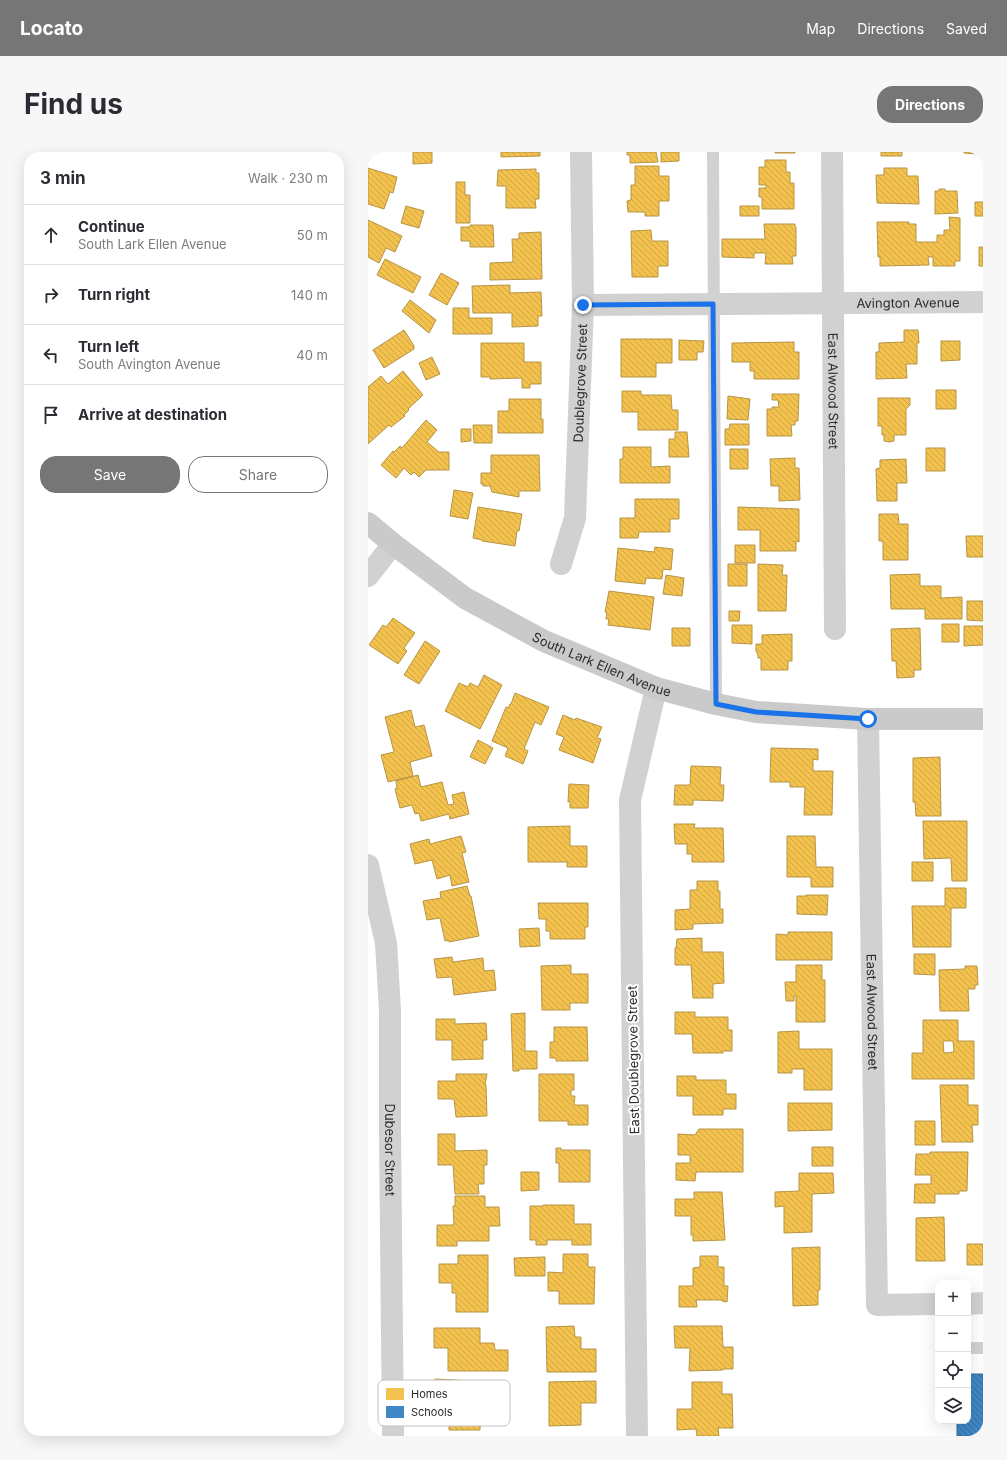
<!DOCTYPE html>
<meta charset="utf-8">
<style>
body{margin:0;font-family:Inter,sans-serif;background:#f7f7f7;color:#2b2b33}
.controls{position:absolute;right:12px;bottom:12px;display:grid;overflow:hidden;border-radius:8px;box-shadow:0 4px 16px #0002}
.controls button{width:36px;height:36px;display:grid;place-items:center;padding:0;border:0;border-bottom:1px solid #e1e1e2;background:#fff;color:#2b2b33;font:20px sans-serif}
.stop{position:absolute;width:12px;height:12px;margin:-9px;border:3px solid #1a73e8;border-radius:50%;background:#fff}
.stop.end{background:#1a73e8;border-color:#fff;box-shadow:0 1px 4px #0008}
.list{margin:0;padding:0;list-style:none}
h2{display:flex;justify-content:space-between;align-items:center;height:52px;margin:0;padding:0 16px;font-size:17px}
h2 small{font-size:13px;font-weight:400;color:#7c7c81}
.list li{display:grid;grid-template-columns:26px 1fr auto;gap:12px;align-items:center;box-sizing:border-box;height:60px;padding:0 16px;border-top:1px solid #e1e1e2}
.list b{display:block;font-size:15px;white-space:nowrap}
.list p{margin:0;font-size:13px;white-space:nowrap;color:#7c7c81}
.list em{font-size:13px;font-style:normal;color:#7c7c81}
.actions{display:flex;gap:8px;padding:12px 16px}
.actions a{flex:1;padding:9px 0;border:1px solid #767676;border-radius:16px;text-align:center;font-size:14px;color:#767676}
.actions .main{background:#767676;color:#fff}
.icon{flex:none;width:22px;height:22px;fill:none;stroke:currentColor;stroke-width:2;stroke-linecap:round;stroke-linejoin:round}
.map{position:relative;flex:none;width:615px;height:1284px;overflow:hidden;border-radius:16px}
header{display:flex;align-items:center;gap:24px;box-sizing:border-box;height:56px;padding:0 20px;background:#767676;color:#fff}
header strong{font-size:19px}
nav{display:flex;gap:22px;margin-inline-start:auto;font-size:14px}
.intro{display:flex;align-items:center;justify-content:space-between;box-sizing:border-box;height:96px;padding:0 24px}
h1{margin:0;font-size:28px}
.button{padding:10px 18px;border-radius:16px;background:#767676;color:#fff;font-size:14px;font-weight:700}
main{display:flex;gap:24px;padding:0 24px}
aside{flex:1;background:#fff;border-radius:16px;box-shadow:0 4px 16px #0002}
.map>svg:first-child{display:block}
.homes{fill:url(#homes-back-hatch);stroke:#b79444;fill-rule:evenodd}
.schools{fill:url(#schools-back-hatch);stroke:#396c97}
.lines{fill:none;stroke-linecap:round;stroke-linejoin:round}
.lane{stroke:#d1d1d1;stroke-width:12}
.street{stroke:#d1d1d1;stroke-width:22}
.secondary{stroke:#cacaca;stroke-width:22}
.route{stroke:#1a73e8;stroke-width:5}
.labels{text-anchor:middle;stroke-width:4;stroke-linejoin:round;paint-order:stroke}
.street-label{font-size:13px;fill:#2c2c2c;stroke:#fff}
.key{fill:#fff;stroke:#c0c0c0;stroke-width:1}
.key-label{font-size:11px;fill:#2c2c2c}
</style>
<header>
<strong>Locato</strong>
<nav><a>Map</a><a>Directions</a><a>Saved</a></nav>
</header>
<div class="intro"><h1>Find us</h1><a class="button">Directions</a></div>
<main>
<aside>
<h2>3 min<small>Walk · 230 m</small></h2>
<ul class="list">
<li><svg class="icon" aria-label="ahead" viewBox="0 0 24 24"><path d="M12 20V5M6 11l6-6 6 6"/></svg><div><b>Continue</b><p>South Lark Ellen Avenue</p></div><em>50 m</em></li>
<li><svg class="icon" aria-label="right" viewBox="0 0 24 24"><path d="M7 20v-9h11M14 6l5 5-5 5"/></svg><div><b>Turn right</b></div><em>140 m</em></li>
<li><svg class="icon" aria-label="left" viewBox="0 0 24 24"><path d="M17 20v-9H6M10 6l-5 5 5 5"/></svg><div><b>Turn left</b><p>South Avington Avenue</p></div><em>40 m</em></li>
<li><svg class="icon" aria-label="arrive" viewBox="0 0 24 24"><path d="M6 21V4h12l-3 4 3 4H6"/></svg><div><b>Arrive at destination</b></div></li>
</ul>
<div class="actions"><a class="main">Save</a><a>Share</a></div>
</aside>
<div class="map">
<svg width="615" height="1284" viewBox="0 0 615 1284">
<defs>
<pattern id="homes-back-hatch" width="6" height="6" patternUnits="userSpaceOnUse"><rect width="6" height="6" fill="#f2c14e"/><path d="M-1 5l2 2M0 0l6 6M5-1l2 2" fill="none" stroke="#d0a644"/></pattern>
<pattern id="schools-back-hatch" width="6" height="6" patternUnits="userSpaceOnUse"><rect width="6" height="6" fill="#3f88c5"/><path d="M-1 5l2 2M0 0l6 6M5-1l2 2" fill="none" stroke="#356fa0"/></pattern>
</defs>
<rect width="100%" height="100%" fill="#fff"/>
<path class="homes" d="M45,0H64V11L45,12Z
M133,0H172V4L133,5Z
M259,0H288L290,10L262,11V3H259Z
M293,0H311V9L293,10Z
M407,0H427V1H407Z
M513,0H534V4H513Z
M596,0H611L610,2L596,1Z
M397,8H418V20H422V31H426V57H394V45H391V36H398V33H391V15H397Z
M267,14H291V24H301V49H291V64H277V60H260L259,49L263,48V33H267Z
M0,16L29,25L25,41L22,40L16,57L0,52Z
M516,16H539V24H550L551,52L509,51L508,23H516Z
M168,17V21H171V47H167L168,56H138V34H129L130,18Z
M88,30H97V43H102V71H88Z
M571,37H577V39H589L590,61L567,62V39H571Z
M607,50H615V64H607Z
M38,54L56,59L51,76L33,71Z
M372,54H391V64H372Z
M581,65L592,66V109H587V114H565V105H560L561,113L512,114V105H510L509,70H541V72H548V90H569V83H576V78H582Z
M0,68L34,84L27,100L18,96L11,111L0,105Z
M396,72H427V75H428V104H424L425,112H397L398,101H386V106L354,105V87H397Z
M102,73H125L126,95H102V89H93V75H102Z
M283,78L284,89H300V114H290V125H264L263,79Z
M173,80L174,127L122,128V111L145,110L144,87H151V81Z
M611,95H615V114H611Z
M17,107L53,125L45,141L9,123Z
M73,121L91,131L79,153L61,143Z
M142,133V141L173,140L174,164H170V174L144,175V161H105L104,134Z
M42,148L68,168L61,181L34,159Z
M85,156H101V166H124V182H85Z
M36,178L46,194V197L16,216L5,198Z
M536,178H550L551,191H549V212H538L539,226L508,227V200H511V191L536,190Z
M253,187H304V211H288V225H253Z
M311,188L336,189L335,200H329V208H311Z
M573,189H592V208L573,209Z
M426,190V200H431V227H386V219H382V210H364V191Z
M113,191H156V210H173V232H162V236H154V226L122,227V225H113Z
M64,205L72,222L58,228L51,211Z
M35,219L55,243L40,257L41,258L36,263L37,264L23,275L21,273L0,292V235L13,224L20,232Z
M568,238H588V257H568Z
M254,239H273V243H303L304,258H310V278H270V260H254Z
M404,242H431L430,269H427V273H423L424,284H399V257H404V255H411L410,248H404Z
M360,244L382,247L380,268L359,267Z
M510,246H542V253L538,257V283H526V289L521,290L516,289V283H514V274H510Z
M141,247H173V267H175V281H130V259H141Z
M58,268L69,278L59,290L71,300H81V318H58L51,325L46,320L43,323L36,316L28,326L13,313L25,299L26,300L32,294L34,296Z
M362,272H381V293H357V277H361Z
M105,273H124V291H106Z
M93,277H103V289L93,290Z
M307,280H319L321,305H301V287H307Z
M255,295H283V315L302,314V331H252V307H255Z
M558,296H577V319H558Z
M362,297H380V317H362Z
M123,303H171L172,339H151V345L124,340L122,334H115V332H113V321H123Z
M427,306V316H431L432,348L411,349V334H403L402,307Z
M538,307L539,331H529V349H509L508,317L512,316V308Z
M86,338L105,341L100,367L82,364Z
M267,347H311V367H302V380H271L270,386H252V366H267Z
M110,355L154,362L151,379H149L147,394L114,389V388L105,386Z
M370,355L431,357V390L428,389V399H392V378H370Z
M511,362H530L531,372H540V408H515V389H511Z
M598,384H615V405H599Z
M367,393H387V411H367Z
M287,395L305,397L303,418L295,417L294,427L278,426L277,432L247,429L250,396L286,400Z
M360,412H379V434H360Z
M390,412L415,413L414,423H419L418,459H390Z
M552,422V434H573V446L594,445V467H557V457H523L522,423Z
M298,423L316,426L314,444L295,442Z
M241,439L286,445L282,478L240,473L241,467H238L239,460H237Z
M599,449H615V469L599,468Z
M361,459H372L371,469H361Z
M25,466L47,481L36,496L39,499L30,512L1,493L15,473L18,475Z
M574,472H591V490H574Z
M364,473H384V492L364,491Z
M596,474H615V493L596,494Z
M304,476H322V494H304Z
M552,476L553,518H546V525L529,526L528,509H524L523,477Z
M424,482V509H420V518H393V506H390V503L388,499V492H394V483Z
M57,489L72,499L51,532L36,523Z
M116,523L134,533L112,577L77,559L91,531L100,535L102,531L110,535Z
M147,541L181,555L173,573L167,570L156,597L160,599L155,612L137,604L140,596L124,589L138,555L140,556L142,552H143Z
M43,558L47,575L56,573L64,604L42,610L45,624L20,630L13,603L26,600L17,565Z
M195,563L207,568L208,566L234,575L229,586L233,587L225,611L191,598L196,585L188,582Z
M110,588L125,596L117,612L102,605Z
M403,596L450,597V608L445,607V619H465L464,663H436L437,635H422V630H402Z
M572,605L573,664H548L547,650H545V606Z
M323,614L353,615L352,633H356L355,649L325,648V653H306L307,633H322Z
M50,623L53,635L74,630L80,653L86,652L84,643L96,640L101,662L82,667L81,662L53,669L51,661L47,662L44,653L32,656L27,637L29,636L28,629Z
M201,632L221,633L220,656H202V649L200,650Z
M555,669H599V729H584L583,706L556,707Z
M306,672H327L326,676H355L356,710H324V702H319V692H307Z
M202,674V694H219V715H199V710H160V675Z
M93,684L98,700L94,701L101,730L84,734L82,723L69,727L64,708L47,712L42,692L61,687L62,692Z
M419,684H447L448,715H465V735H443V725H419Z
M544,710H565V729H544Z
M329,729H350V739H352V757H355V771L325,772V777L307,778V758L322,757V738H329Z
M99,734L102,744H103L111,784L81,790V788L77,789L72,766L59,768L55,749L73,746L72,740Z
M577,736H598V756H583V795H545L544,754H577Z
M438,743H460L459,763L429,762V744H438Z
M170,751H220V775H217V787H182V779H178V767H171Z
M171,776L172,794L152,795L151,777Z
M420,780H464V808H408V782L420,783Z
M334,786V800H355L356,831L345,832V846H325L323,813H307V796H308L309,787Z
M546,802H567V823L546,822Z
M84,805L85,810L115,806L116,819L126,818L128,838L86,843L84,825L69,826L66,807Z
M203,813V822H220V851H202V858H174L173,814Z
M428,813H454V828H457V870H428V844H426V849H418L417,830H428Z
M597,814H609L610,833H607V837H600L601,859H572L571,818L597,817Z
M307,860H327V865H360V878H364V899H355V901H325L324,882H307Z
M157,861V899H169V917H151V919H145L143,862Z
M68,867H87V872L118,871L119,888H115V907L84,908V888H68Z
M555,868H590V889H606V927H544V901H555ZM575,889H585L586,900L576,901Z
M186,875H219L220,909H188V906H182V890H186Z
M431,879V897H464V938H436V917H424V921H410V880Z
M88,922H119L117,933H118L119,964L88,965L86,947H70V929H88Z
M171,922H206V938H203V944H207L206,953H220V973H200V969H171Z
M309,924H328V928H358V942H368V957H355V963H325V944H309Z
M572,933H600V953H610V973H604L605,990H574Z
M420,951H464V978L420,979Z
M547,969H567V993H547Z
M331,977H375V1020H328L327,1029L308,1028V1011H322V1003H310V982L327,983Z
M70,982H87V999L119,998V1013H116V1032H110L111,1042H87L85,1013H70Z
M444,995H465V1014H444Z
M188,996H193V998H222V1030H191V1011H188Z
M562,1000H600L599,1039H591V1042H567V1051H546L547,1032H563V1023H547L548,1002H562Z
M153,1020H171V1038L153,1039Z
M431,1021H465L466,1041L444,1042V1080L416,1081V1054L407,1055V1040L431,1039Z
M326,1040H354L357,1088L325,1089V1083H323V1064H307V1047H326Z
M87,1044H117V1055H131L132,1074H121V1089H89V1094H69V1073H86L85,1054H87Z
M175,1053H206V1072H223V1093H204V1088H179V1093H168V1088H162V1054H175Z
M576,1065L577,1109H548V1066Z
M599,1092H615V1113H599Z
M452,1095V1138H450V1153L425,1154L424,1096Z
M195,1102H220V1115H227L226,1152H191V1139H180V1120L195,1121Z
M90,1103H120V1160H88V1141H84V1131H71V1112H90Z
M332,1104H350V1115H356V1134H360L359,1150L354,1149V1148H328L329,1155H311V1134H325V1116L332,1115Z
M177,1105V1124H147L146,1106Z
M206,1174L207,1185H213V1197H228V1220H179L178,1175Z
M306,1174H354L355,1195H365V1217H355V1218L321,1219L322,1196H307Z
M66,1176H112V1191H126L127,1198H140V1219H80V1196H66Z
M67,1227L124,1230L123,1255L113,1254L112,1278H81V1267H80L81,1251L66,1250Z
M228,1229V1251H213V1273L181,1274V1230Z
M324,1230H354V1242H364L365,1276H350L351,1284H329L328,1277L309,1278V1257H324Z"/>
<path class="schools" d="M600,1222H615V1284H589V1269H600Z"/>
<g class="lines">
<path class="lane" d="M345,0L348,552
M600,1196H615"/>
<g class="street">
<path id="s1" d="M464,0L467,477"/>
<path id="s2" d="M215,153L615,150"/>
<path id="s3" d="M193,412L207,366L215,153L213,0"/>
<path d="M0,424L25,392"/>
<path id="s4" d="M500,567L509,1153L570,1152"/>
<path id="s5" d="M0,713L18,791L22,858V981L25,1284"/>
<path d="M600,1152L615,1151"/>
<path d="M269,1284L262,648L288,536"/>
</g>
<path class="secondary" id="s6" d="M0,371L25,392L97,446L176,489L288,536L348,552L388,560L500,567H615"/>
</g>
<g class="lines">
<path class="route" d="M215,153L345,152L348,552L388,560L500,567"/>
</g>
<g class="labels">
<g class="street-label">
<text dy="5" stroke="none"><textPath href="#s2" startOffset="325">Avington Avenue</textPath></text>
<text dy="5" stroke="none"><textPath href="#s3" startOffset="183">Doublegrove Street</textPath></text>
<text dy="5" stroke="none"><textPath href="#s1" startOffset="239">East Alwood Street</textPath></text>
<text dy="5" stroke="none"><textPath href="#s6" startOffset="275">South Lark Ellen Avenue</textPath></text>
<text dy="5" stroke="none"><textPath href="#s4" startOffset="293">East Alwood Street</textPath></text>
<text transform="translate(265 908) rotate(-91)" y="5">East Doublegrove Street</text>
<text dy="5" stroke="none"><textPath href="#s5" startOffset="287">Dubesor Street</textPath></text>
</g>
</g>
<rect x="10" y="1228" width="132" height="46" rx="6" class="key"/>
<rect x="18" y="1236" width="18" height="12" fill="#f2c14e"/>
<rect x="18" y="1254" width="18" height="12" fill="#3f88c5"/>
<g class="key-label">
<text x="43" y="1246">Homes</text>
<text x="43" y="1264">Schools</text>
</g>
</svg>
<div class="controls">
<button>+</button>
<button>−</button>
<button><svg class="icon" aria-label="locate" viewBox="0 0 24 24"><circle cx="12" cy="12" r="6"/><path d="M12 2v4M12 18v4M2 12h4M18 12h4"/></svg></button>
<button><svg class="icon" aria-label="layers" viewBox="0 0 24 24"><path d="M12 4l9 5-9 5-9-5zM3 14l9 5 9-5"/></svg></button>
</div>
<div class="stop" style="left:500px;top:567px"></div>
<div class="stop end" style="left:215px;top:153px"></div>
</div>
</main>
